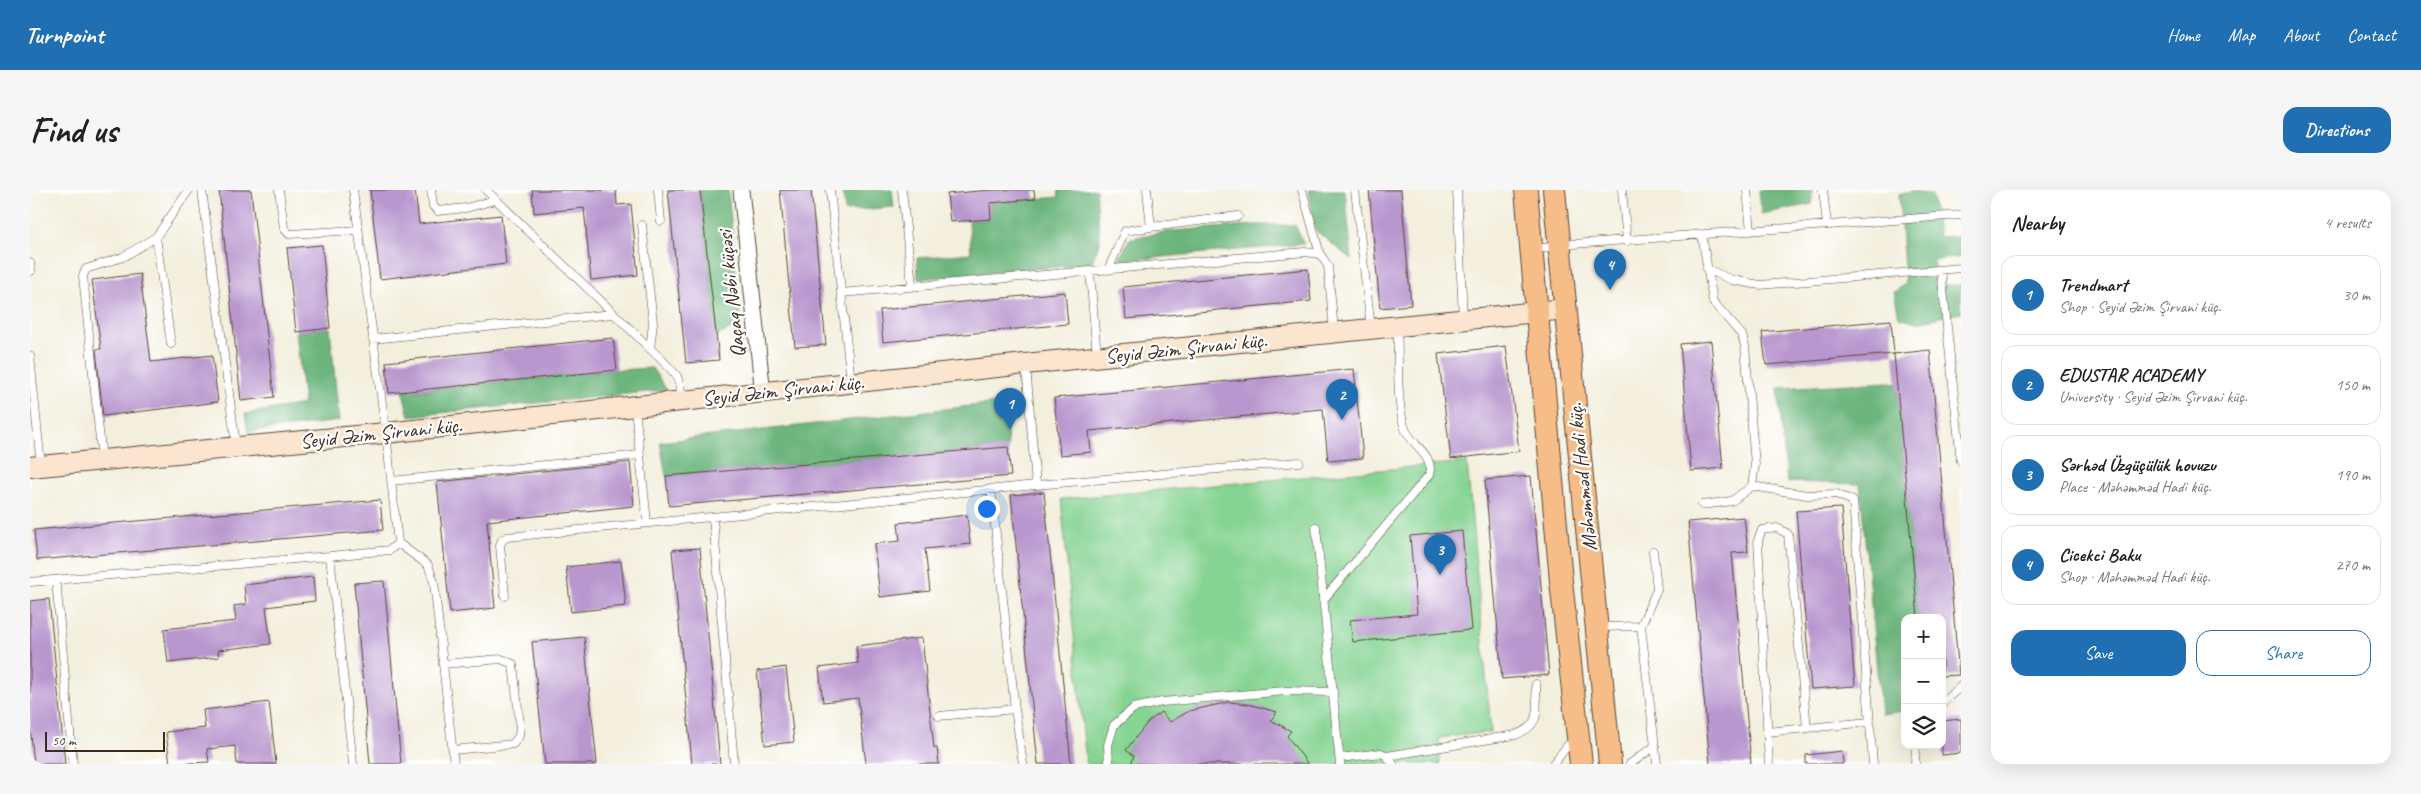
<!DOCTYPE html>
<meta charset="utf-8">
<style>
body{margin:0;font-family:Caveat,sans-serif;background:#f6f6f6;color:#222}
.controls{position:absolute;right:15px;bottom:15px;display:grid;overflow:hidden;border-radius:10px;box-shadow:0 5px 20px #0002}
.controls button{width:45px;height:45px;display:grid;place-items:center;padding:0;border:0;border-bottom:1px solid #e0e0e0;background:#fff;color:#222;font:25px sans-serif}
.scale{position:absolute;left:15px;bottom:12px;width:120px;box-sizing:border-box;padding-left:5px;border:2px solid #3b2a1e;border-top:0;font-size:14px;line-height:18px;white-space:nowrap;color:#3b2a1e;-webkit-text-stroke:4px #fff;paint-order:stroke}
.you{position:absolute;left:956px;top:318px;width:18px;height:18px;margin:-12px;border:4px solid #fff;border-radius:50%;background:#1a73e8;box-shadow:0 0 0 8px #1a73e833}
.badge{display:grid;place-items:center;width:32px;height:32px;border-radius:50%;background:#1f6fb2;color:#fff;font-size:16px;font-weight:700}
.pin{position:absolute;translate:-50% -41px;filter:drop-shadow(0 1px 2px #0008)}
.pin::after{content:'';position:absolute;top:26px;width:18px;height:15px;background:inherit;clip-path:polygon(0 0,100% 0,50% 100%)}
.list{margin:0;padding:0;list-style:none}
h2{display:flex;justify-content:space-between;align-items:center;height:65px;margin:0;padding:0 20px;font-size:21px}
h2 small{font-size:16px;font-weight:400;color:#767676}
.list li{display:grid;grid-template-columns:32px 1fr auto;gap:15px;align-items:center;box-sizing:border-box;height:80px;margin:0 10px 10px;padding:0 10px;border:1px solid #e0e0e0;border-radius:15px}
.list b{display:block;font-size:19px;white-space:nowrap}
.list p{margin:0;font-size:16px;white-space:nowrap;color:#767676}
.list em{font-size:16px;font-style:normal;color:#767676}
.actions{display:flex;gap:10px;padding:15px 20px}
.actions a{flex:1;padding:11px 0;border:1px solid #1f6fb2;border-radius:15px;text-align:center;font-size:18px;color:#1f6fb2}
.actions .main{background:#1f6fb2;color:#fff}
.icon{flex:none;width:28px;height:28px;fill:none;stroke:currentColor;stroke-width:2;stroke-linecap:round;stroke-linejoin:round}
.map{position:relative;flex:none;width:1931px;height:574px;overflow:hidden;border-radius:15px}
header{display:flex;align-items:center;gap:30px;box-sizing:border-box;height:70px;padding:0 25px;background:#1f6fb2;color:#fff}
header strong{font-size:24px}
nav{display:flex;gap:28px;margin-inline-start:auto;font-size:18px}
.intro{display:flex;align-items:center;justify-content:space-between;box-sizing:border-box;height:120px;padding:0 30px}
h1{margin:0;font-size:35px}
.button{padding:12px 22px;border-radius:15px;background:#1f6fb2;color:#fff;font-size:18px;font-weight:700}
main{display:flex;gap:30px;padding:0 30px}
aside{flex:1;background:#fff;border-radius:15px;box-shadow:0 5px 20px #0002}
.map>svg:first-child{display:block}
.green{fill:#86d493;stroke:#607f58}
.forest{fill:#6cb67d;stroke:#54704e}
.building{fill:#b896ce}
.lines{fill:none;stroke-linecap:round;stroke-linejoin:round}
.service-casing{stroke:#57483b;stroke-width:9}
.minor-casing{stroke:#57483b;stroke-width:17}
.secondary-casing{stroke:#57483b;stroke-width:22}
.primary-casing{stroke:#57483b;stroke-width:24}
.service{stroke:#fff;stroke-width:8}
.minor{stroke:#fff;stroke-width:15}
.secondary{stroke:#fce5cf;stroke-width:20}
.primary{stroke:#f7bd88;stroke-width:22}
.labels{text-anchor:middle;stroke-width:4.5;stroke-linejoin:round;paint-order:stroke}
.street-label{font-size:21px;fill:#3b2a1e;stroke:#fff}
</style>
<header>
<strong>Turnpoint</strong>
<nav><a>Home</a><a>Map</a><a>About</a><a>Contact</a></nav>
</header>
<div class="intro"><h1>Find us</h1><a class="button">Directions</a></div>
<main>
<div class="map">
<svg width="1931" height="574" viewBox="0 0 1931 574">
<rect width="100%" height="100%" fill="#fff"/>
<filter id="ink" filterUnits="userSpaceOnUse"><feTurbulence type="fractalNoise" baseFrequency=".02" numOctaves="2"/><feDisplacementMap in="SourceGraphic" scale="10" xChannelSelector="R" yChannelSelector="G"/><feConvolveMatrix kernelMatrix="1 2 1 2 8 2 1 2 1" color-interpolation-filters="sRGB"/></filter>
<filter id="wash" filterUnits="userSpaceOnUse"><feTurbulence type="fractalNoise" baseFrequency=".0096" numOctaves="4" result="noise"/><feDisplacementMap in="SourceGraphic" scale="20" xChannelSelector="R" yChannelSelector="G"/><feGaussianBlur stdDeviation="1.12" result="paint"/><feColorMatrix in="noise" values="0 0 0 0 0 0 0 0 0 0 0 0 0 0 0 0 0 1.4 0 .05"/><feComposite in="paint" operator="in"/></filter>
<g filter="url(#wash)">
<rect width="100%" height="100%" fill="#f3efdd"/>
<path class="green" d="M1437,272L1461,542L1409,548L1410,574H1056L1031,309Z"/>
<path class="forest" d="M670,0H698L711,135L686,146Z
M813,0H862L864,17L815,21Z
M1028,0H1066L1070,52L1061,74L888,89L887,68L941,63L939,31L961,29L960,13L1029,7Z
M1279,0H1315L1322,70L1285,40Z
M1729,0H1782V14L1731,24Z
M1885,1L1902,5L1909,47L1931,46V67L1904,70V95H1931V123L1887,132L1869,127L1864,102L1875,94L1869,5Z
M1226,35H1265L1274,54L1088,71L1100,48L1142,41Z
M300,138L309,231L218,242L215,224L274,214L266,142Z
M622,178L637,200L379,226L373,202L587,180Z
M1858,192L1867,193L1888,428H1875V521L1851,524L1830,294L1757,292L1748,198Z
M975,212L978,257L636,286L630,252Z"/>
<g id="blocks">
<path class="building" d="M189,0H221L244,207L211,211Z
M340,0H385L389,34L471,25L476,74L350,89Z
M502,0H586L587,15L601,14L608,85L561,90L554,18L504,23Z
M638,0H670L689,170L656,173Z
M750,0H781L796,155L765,157Z
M959,0H1004L1005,9L960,13L961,29L920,32L917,4Z
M1339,0H1371L1381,115L1350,118Z
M292,55L300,138L266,142L257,58Z
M1278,79L1281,111L1096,129L1093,97Z
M110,84L121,172L182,165L188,212L73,226L66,159H71L62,90Z
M1035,102L1038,134L853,152L850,120Z
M1861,130L1864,164L1736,175L1732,142Z
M583,148L587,180L359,203L356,172Z
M1681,151L1693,278L1661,281L1650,154Z
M1476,156L1489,261L1421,269L1408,164Z
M1900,160L1929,485L1912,486V428H1888L1864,164Z
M1324,179L1333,268L1298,271L1293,219L1059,241L1061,262L1030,265L1024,208Z
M978,257L981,286L639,316L636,286Z
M600,272L604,316L457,331L465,418L420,423L407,292Z
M1501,286L1519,485L1472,489L1455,290Z
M1014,302L1041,574H1008L981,305Z
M350,310L353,340L7,370L4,340Z
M1811,318L1825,496L1781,499L1766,321Z
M937,325L940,354L895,359L900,401L850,407L844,354L870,351L868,333Z
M1714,327L1718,362L1702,363L1721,574H1680L1658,332Z
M1432,341L1441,440L1323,452L1320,430L1387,424L1380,346Z
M670,358L690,574H662L642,360Z
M591,371L596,416L541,422L536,377Z
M283,387L285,411L236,417L241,454L188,460L189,467L138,473L134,439L206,431L204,416L216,414L214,395Z
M354,391L371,574H340L324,393Z
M19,409L35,574H4L0,535V411Z
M554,447L567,574H515L502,452Z
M892,448L904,558H907L909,574H836L828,508L793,512L789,478L828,473L826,456Z
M756,477L764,552L735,555L727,481Z
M239,512L246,574H207L205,556L177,559L179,572L140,574L136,542L175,538L173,520Z
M1199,512L1218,514L1247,522L1241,530L1261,541L1257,546L1278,574H1101L1104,566L1096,560L1118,532L1131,522L1140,532L1159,521Z
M1931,529V563L1912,565V531Z
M1812,561L1813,574H1776V565Z"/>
</g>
</g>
<g filter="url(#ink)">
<use href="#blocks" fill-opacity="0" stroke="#57483b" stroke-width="1"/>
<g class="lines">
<defs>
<path id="service" d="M172,0L206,256
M249,0L254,38L259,44L328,40
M401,0L403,16L408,21L436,18L465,10
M456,0L635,173L647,186L653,209
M628,0L631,31
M800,0L821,192
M872,0L882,95
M1272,0L1290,64
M1325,0L1341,138
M1427,0L1433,128
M1592,0L1597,51
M1717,0L1721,41
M1793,0L1797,35
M612,35L623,133L620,159
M1121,37L1208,26
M1672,45L1683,112L1712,145L1715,156L1725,275L1722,296
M1503,60L1530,55L1931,25
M0,73L1,81
M1677,79L1702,90L1730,95L1931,78
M1078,80L1095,41L1121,37L1117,0
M1911,80L1931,271
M1060,82L1067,167
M811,103L1275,62L1290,64L1298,76L1304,141
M343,149L582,124
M141,154L126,47L159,0
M0,166L11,276
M996,176L1006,295
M605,218L617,332
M72,270L53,86L56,79L93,67L126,47
M362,291L610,265
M961,299L985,519L993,574
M1672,315L1702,311L1722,296L1777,305L1806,304L1823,311L1843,574
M683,328L704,574
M1286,337L1310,574
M368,353L398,375L404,392L424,574
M1623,361L1627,399L1611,436L1627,574
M300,366L323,574
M26,390L43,574
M0,392L300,366L360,360L368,353L356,243L323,0
M475,406L470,356L472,350L477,347L1006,295L1269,272
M1293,410L1399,285C1405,263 1380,256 1374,236C1366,210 1369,165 1367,136
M1568,437L1611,436
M413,474L471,469L483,474L490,535L489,546L483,554L423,560
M1912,513L1931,496
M909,526L985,519
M1737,542L1839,532
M1357,566L1485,545C1513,535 1506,519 1506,494
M1310,568L1351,563L1357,566L1363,574
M1079,574L1078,555L1084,535L1104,518L1132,512L1255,501L1303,502
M1523,574L1538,555
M1600,574L1625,556
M1739,574L1728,350L1732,340L1747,338L1758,344L1777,538
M1885,574L1886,555"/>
<path id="minor" d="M711,0L733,204"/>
<path id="secondary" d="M0,277L356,243L995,174L1536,119"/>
<path id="primary" d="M1496,0L1531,391L1551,574
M1524,0L1580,574"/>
</defs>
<use href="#service" class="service-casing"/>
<use href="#minor" class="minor-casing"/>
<use href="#secondary" class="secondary-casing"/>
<use href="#primary" class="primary-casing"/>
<use href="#service" class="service"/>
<use href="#minor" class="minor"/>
<use href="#secondary" class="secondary"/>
<use href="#primary" class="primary"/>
</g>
</g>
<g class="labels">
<g class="street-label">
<text transform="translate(701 104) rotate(-96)" y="7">Qaçaq Nəbi küçəsi</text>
<text transform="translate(1156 158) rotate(-6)" y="7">Seyid Əzim Şirvani küç.</text>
<text transform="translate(753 200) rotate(-6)" y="7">Seyid Əzim Şirvani küç.</text>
<text transform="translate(351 243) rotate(-6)" y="7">Seyid Əzim Şirvani küç.</text>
<text transform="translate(1552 287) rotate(-96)" y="7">Məhəmməd Hadi küç.</text>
</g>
</g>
</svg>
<div class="controls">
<button>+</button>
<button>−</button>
<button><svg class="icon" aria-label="layers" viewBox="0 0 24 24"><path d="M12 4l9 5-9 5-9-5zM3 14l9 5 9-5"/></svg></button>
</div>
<div class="scale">50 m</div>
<div class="you"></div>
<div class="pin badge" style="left:980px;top:239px">1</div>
<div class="pin badge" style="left:1312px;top:230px">2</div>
<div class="pin badge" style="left:1410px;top:385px">3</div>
<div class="pin badge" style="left:1580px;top:100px">4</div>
</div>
<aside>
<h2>Nearby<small>4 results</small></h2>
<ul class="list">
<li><span class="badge">1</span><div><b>Trendmart</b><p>Shop · Seyid Əzim Şirvani küç.</p></div><em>30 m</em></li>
<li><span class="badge">2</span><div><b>EDUSTAR ACADEMY</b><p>University · Seyid Əzim Şirvani küç.</p></div><em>150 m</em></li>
<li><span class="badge">3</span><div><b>Sərhəd Üzgüçülük hovuzu</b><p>Place · Məhəmməd Hadi küç.</p></div><em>190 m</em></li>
<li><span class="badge">4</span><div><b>Cicekci Baku</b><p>Shop · Məhəmməd Hadi küç.</p></div><em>270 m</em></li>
</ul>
<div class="actions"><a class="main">Save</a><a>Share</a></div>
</aside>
</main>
